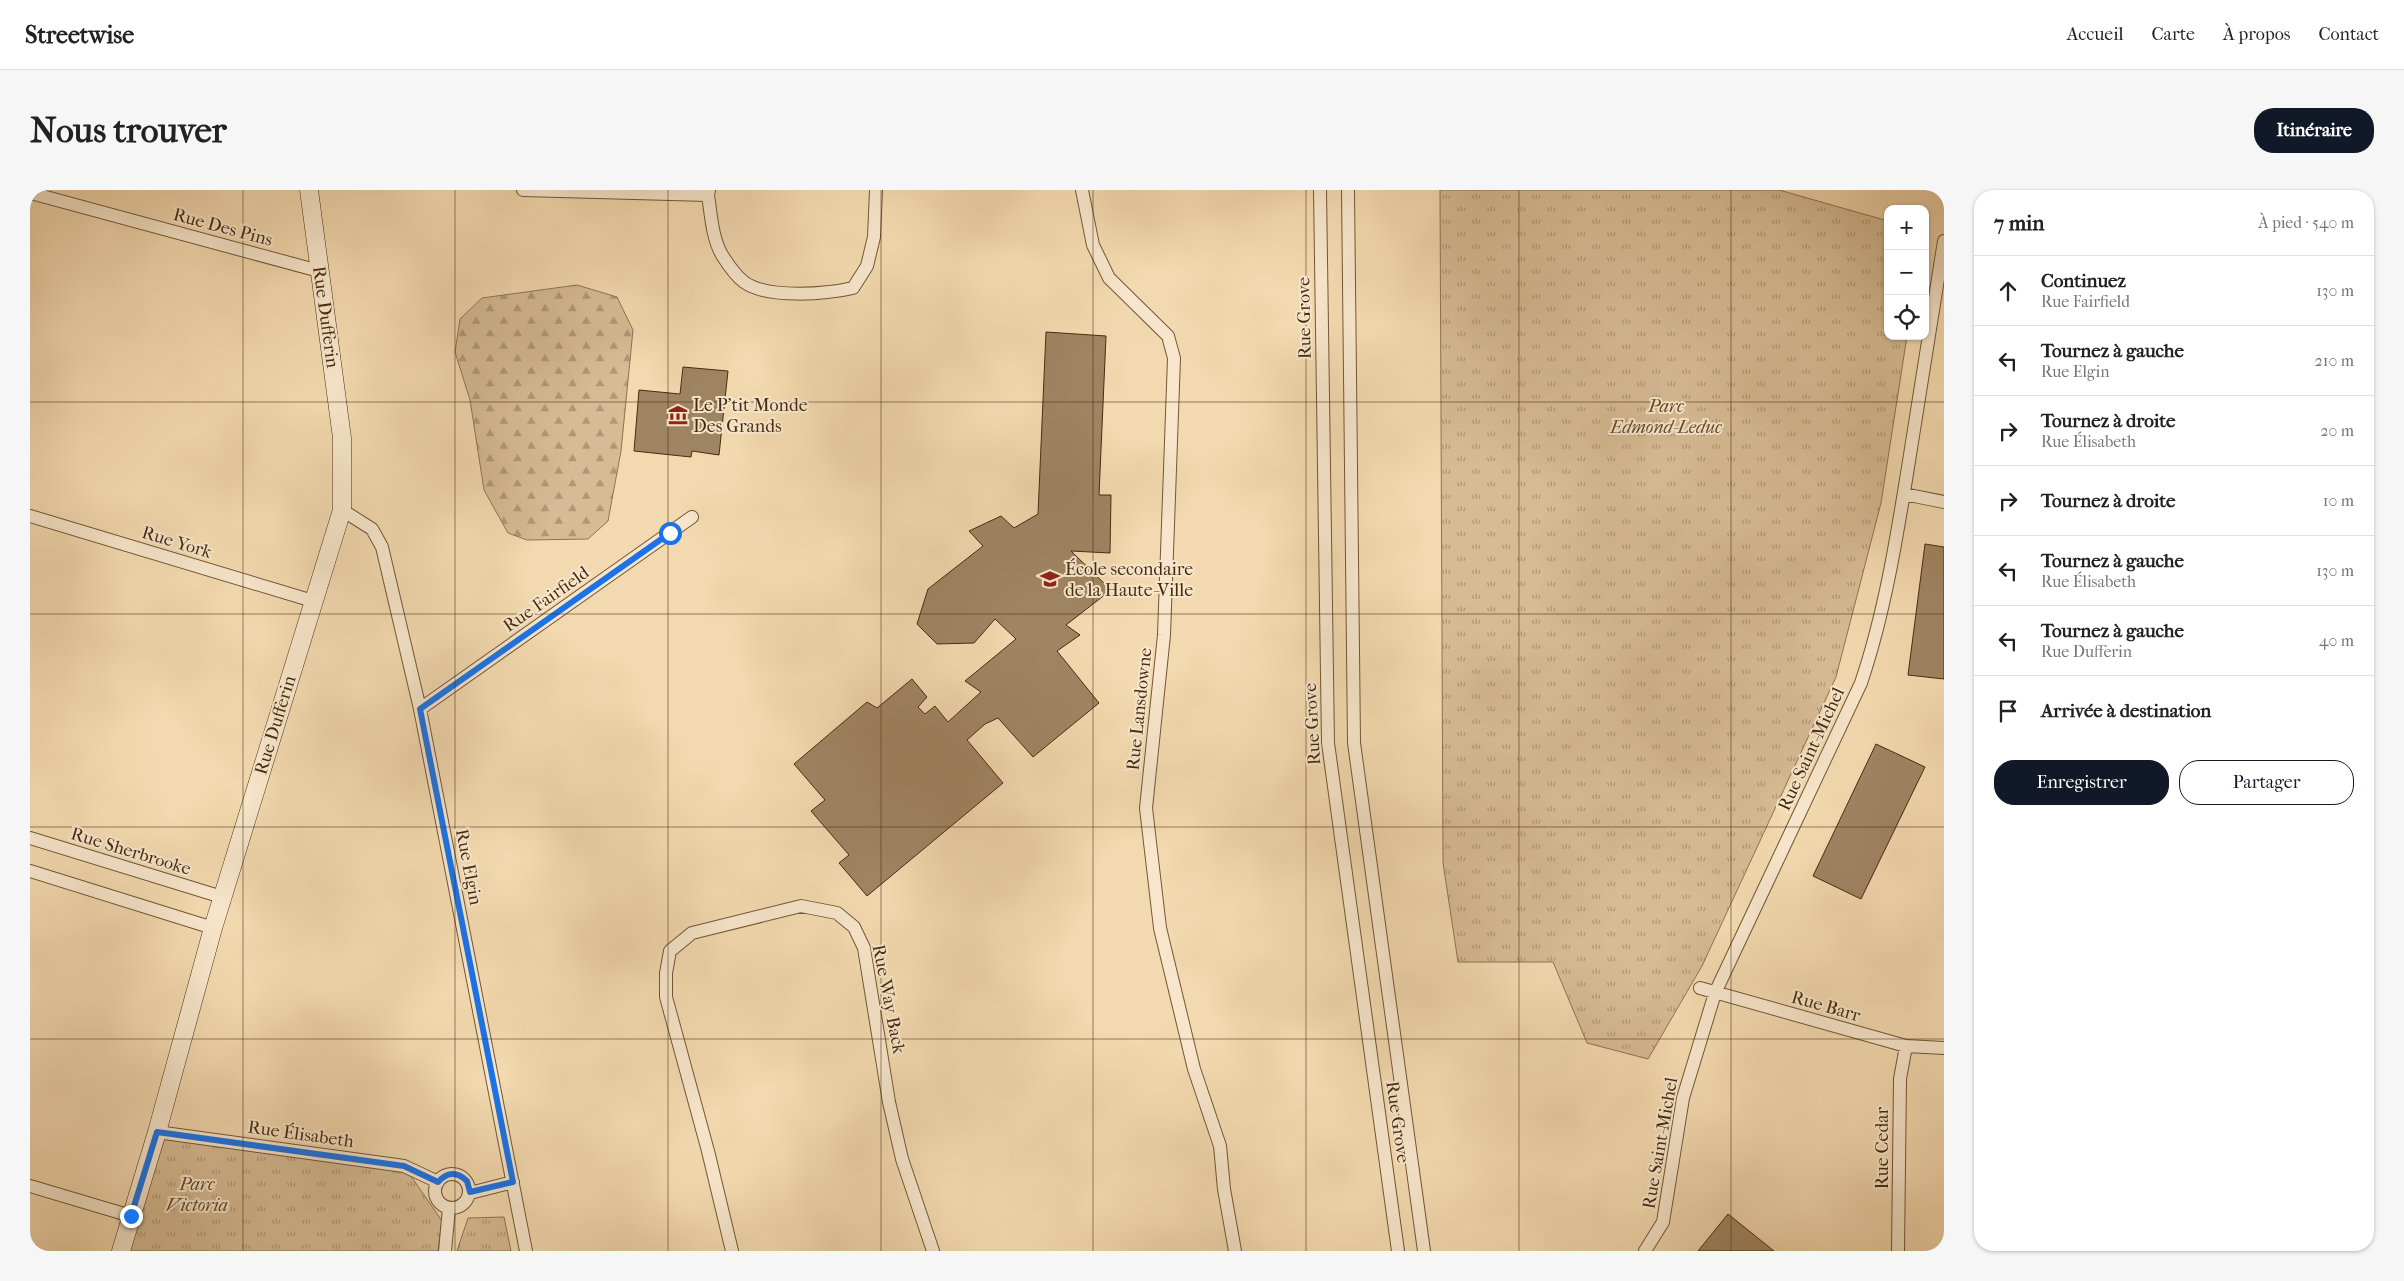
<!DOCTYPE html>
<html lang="fr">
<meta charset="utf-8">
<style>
body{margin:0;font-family:"IM FELL French Canon",serif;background:#f6f6f6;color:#222}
.controls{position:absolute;right:15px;top:15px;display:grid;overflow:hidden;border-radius:10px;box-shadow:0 1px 4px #0004}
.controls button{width:45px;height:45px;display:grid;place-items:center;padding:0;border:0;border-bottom:1px solid #e0e0e0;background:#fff;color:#222;font:25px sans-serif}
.stop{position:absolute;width:15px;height:15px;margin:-11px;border:4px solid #1a73e8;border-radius:50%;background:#fff}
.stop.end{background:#1a73e8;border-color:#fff;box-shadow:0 1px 5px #0008}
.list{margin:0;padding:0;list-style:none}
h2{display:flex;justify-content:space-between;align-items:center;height:65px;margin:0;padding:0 20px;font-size:21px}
h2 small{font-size:16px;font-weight:400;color:#767676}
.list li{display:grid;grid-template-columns:32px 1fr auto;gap:15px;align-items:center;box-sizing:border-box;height:70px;padding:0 20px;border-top:1px solid #e0e0e0}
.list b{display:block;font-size:19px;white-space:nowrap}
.list p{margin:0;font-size:16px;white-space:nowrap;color:#767676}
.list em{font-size:16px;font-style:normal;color:#767676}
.actions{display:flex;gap:10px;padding:15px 20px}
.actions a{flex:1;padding:11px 0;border:1px solid #111827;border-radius:20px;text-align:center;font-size:18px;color:#111827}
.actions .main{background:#111827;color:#fff}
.icon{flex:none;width:28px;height:28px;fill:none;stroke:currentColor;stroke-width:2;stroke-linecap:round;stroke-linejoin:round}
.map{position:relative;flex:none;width:1914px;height:1061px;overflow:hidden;border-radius:20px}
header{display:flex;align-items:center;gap:30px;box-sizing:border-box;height:70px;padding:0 25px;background:#fff;border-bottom:1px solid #e0e0e0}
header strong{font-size:24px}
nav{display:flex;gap:28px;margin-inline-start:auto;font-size:18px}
.intro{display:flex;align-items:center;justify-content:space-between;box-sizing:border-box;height:120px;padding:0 30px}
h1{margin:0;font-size:35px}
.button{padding:12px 22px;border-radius:20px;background:#111827;color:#fff;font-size:18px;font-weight:700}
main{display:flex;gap:30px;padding:0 30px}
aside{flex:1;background:#fff;border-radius:20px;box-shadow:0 1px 4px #0004}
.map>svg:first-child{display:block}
.forest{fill:url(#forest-firs);stroke:#8e7352}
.park{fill:url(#park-tufts);stroke:#8e7352}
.building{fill:#a08563;stroke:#472b11}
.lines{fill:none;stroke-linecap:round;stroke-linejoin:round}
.street-casing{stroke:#725638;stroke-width:14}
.secondary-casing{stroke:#472b11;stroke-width:19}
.street{stroke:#f7e6cb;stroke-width:12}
.secondary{stroke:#f7e6cb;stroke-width:18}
.route{stroke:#1a73e8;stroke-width:6}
.grid{fill:none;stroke:#472b11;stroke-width:1;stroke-opacity:0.55}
.labels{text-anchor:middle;stroke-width:4;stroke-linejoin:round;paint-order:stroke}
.street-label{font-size:18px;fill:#472b11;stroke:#f7e6cb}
.poi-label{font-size:18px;fill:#472b11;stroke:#f7e6cb;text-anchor:start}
.park-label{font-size:18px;font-style:italic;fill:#64482b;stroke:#f7e6cb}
</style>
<header>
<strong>Streetwise</strong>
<nav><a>Accueil</a><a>Carte</a><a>À propos</a><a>Contact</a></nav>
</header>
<div class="intro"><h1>Nous trouver</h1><a class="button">Itinéraire</a></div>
<main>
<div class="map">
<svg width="1914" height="1061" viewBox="0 0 1914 1061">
<defs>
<pattern id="forest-firs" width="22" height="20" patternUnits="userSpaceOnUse" patternTransform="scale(1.25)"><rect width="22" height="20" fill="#d6bb94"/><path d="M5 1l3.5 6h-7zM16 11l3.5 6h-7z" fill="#af9877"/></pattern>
<pattern id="park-tufts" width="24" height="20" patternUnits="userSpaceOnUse" patternTransform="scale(1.25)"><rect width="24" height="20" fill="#d6bb94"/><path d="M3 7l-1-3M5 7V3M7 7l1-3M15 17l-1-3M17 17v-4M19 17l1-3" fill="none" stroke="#af9877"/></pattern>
</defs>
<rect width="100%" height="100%" fill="#f3d9af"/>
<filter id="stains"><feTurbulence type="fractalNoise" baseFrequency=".004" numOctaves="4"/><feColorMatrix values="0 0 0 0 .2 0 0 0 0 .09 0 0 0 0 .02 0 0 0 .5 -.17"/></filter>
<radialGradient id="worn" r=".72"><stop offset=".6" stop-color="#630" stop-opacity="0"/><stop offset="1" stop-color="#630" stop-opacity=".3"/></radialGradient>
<path class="forest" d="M547,95L587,107L603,140L591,261L578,331L558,349L497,350L478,343L454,300L440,210L425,162L430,129L452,108Z"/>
<path class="park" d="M1410,0H1749L1858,31V146H1877L1851,313L1806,487L1672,776L1618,869L1557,853L1523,772H1428L1413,673Z
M127,942L374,976L412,1031L408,1061H91Z
M474,1027L481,1061H427L438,1028Z"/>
<path class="building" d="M1016,142L1076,146L1069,305H1081L1080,363L1041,361L1081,400L1036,435L1050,445L1027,461L1069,513L1003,567L968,528L955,534L937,550L973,593L837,706L809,673L819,665L781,621L795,610L764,574L837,512L847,518L882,489L897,507L888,517L895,524L905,516L918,532L951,502L935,491L986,449L965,429L944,453L907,454L887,434L898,399L953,356L939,341L971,326L984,338L1008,324Z
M653,177L698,181L689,265L662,261L661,267L604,261L609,200L650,204Z
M1895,354L1914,357V489L1878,485Z
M1846,554L1895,577L1831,709L1783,686Z
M1698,1024L1744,1061H1668Z"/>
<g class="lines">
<defs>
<path id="street" d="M493,0L678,5L679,0
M1052,0L1063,55L1079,88L1138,146L1144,168L1134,445L1116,618L1130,738L1164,879L1190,956L1194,999L1205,1061
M1290,0L1298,553L1368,1061
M1318,0L1324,553L1394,1061
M1,3L289,81
M678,5C681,24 682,48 692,65C697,73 706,86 714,92C737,109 797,104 823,98L837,76L844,47L846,0
M1874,304L1914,312
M312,320L342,339L352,357L390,519L496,1061
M0,326L283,411
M390,519L662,327
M0,648L192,707
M0,681L183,738
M1670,798L1876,856L1914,858
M127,942L374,976L408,992
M405 1001a17 17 0 1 1 34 0a17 17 0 1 1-34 0Z
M0,996L101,1026
M440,1003L483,992
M415,1061L419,1018
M702,1061L678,961L636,807V783L640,761L662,743L771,716L807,723L824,737L834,758L859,912L872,969L903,1061
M1615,1061L1633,1032L1653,908L1685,803L1831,493C1855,422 1867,346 1879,271C1891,198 1902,124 1914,51
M1868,1061L1870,889L1876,856"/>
<path id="secondary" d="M91,1061L127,942L183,738L312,320V248L279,0"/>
</defs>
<use href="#street" class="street-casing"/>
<use href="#secondary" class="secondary-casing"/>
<use href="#street" class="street"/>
<use href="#secondary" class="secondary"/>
</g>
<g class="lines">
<path class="route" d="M101,1026L127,942L374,976L408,992C417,982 427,981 437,991L440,1002L483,992L390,519L640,343"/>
</g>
<path class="grid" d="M213,0V1061M425,0V1061M638,0V1061M851,0V1061M1063,0V1061M1276,0V1061M1489,0V1061M1701,0V1061M0,212H1914M0,424H1914M0,637H1914M0,849H1914"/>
<defs>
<symbol id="museum-bare" viewBox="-9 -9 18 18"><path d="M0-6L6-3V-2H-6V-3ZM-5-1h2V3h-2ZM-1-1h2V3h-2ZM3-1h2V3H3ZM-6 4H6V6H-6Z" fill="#8f2418" stroke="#f7e6cb" stroke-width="2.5" paint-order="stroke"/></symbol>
<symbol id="school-bare" viewBox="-9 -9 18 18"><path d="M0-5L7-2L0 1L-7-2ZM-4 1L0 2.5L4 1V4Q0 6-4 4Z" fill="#8f2418" stroke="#f7e6cb" stroke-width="2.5" paint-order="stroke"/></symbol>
</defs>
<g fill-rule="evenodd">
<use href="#museum-bare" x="634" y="211" width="28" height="28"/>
<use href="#school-bare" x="1006" y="375" width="28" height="28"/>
</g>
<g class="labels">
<g class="street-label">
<text transform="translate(193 37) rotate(15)" y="6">Rue Des Pins</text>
<text transform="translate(296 127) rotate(82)" y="6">Rue Dufferin</text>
<text transform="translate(1274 128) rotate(-91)" y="6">Rue Grove</text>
<text transform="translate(147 352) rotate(17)" y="6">Rue York</text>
<text transform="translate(516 409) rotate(-35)" y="6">Rue Fairfield</text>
<text transform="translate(1109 519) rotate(-84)" y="6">Rue Lansdowne</text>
<text transform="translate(1282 534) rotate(-93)" y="6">Rue Grove</text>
<text transform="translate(245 535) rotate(-73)" y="6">Rue Dufferin</text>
<text transform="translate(1781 559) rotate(-65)" y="6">Rue Saint-Michel</text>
<text transform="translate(101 661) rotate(17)" y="6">Rue Sherbrooke</text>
<text transform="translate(439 677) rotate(79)" y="6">Rue Elgin</text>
<text transform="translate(859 809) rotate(79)" y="6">Rue Way Back</text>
<text transform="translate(1796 816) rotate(16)" y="6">Rue Barr</text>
<text transform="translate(1368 932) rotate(82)" y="6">Rue Grove</text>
<text transform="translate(271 944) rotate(8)" y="6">Rue Élisabeth</text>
<text transform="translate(1630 953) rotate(-80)" y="6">Rue Saint-Michel</text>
<text transform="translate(1852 958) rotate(-90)" y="6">Rue Cedar</text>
</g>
<g class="poi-label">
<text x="663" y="221">Le P’tit Monde<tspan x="663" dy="21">Des Grands</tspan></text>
<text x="1035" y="385">École secondaire<tspan x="1035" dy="21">de la Haute-Ville</tspan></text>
</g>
<g class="park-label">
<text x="1636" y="222">Parc<tspan x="1636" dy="21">Edmond-Leduc</tspan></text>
<text x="167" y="1000">Parc<tspan x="167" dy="21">Victoria</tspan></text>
</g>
</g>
<rect width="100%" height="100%" filter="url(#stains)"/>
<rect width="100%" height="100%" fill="url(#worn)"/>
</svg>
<div class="controls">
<button>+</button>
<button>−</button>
<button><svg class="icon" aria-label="locate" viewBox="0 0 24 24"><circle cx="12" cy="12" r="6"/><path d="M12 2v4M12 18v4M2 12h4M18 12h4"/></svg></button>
</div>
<div class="stop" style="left:640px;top:343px"></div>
<div class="stop end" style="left:101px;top:1026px"></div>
</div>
<aside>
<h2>7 min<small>À pied · 540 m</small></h2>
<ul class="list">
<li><svg class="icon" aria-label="ahead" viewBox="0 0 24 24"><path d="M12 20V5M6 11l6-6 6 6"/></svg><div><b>Continuez</b><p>Rue Fairfield</p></div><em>130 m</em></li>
<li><svg class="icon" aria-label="left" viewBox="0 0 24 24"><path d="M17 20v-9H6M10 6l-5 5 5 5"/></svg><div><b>Tournez à gauche</b><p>Rue Elgin</p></div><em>210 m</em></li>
<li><svg class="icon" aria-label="right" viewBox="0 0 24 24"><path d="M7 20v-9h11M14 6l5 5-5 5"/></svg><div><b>Tournez à droite</b><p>Rue Élisabeth</p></div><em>20 m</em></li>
<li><svg class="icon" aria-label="right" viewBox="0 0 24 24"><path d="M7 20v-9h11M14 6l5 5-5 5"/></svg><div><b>Tournez à droite</b></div><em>10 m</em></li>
<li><svg class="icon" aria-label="left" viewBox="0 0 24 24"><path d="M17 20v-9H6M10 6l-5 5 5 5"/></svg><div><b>Tournez à gauche</b><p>Rue Élisabeth</p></div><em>130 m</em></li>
<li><svg class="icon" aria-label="left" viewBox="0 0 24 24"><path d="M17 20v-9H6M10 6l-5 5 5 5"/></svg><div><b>Tournez à gauche</b><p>Rue Dufferin</p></div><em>40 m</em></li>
<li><svg class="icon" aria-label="arrive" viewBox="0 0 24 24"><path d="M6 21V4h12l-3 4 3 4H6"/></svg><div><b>Arrivée à destination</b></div></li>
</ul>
<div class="actions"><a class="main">Enregistrer</a><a>Partager</a></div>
</aside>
</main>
